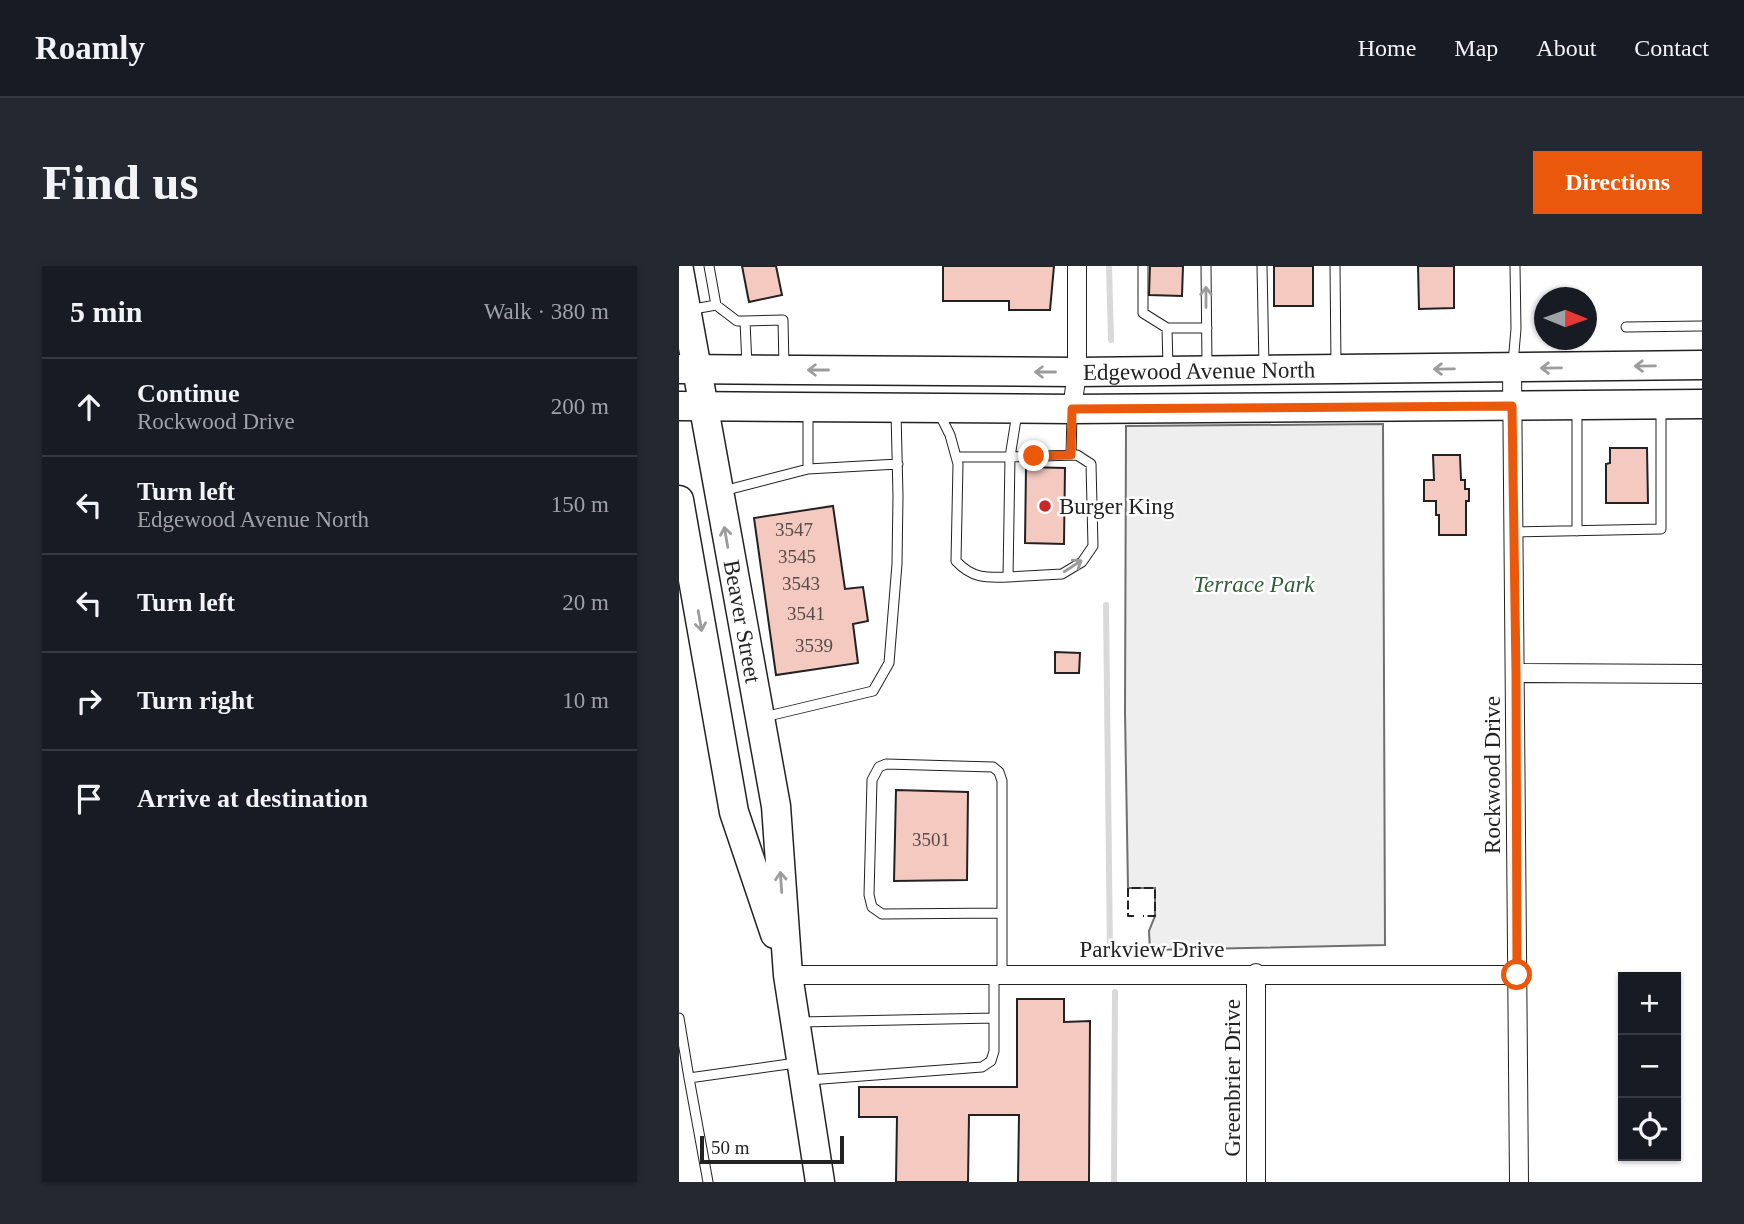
<!DOCTYPE html>
<meta charset="utf-8">
<style>
body{margin:0;font-family:"Times New Roman",serif;background:#242831;color:#f1f3f6}
.controls{position:absolute;right:21px;bottom:21px;display:grid;overflow:hidden;border-radius:0px;box-shadow:0 2px 5px #0004}
.controls button{width:63px;height:63px;display:grid;place-items:center;padding:0;border:0;border-bottom:2px solid #363941;background:#171b24;color:#f1f3f6;font:35px sans-serif}
.compass{position:absolute;left:855px;top:21px;width:63px;height:63px;border-radius:50%;background:#171b24;box-shadow:0 2px 5px #0004;rotate:91deg}
.scale{position:absolute;left:21px;bottom:18px;width:144px;box-sizing:border-box;padding-left:7px;border:4px solid #222;border-top:0;font-size:19px;line-height:24px;white-space:nowrap;color:#222;-webkit-text-stroke:5px #fff;paint-order:stroke}
.stop{position:absolute;width:21px;height:21px;margin:-16px;border:5px solid #ea580c;border-radius:50%;background:#fff}
.stop.end{background:#ea580c;border-color:#fff;box-shadow:0 2px 7px #0008}
.list{margin:0;padding:0;list-style:none}
h2{display:flex;justify-content:space-between;align-items:center;height:91px;margin:0;padding:0 28px;font-size:30px}
h2 small{font-size:23px;font-weight:400;color:#9ea1a6}
.list li{display:grid;grid-template-columns:46px 1fr auto;gap:21px;align-items:center;box-sizing:border-box;height:98px;padding:0 28px;border-top:2px solid #363941}
.list b{display:block;font-size:26px;white-space:nowrap}
.list p{margin:0;font-size:23px;white-space:nowrap;color:#9ea1a6}
.list em{font-size:23px;font-style:normal;color:#9ea1a6}
.icon{flex:none;width:38px;height:38px;fill:none;stroke:currentColor;stroke-width:2;stroke-linecap:round;stroke-linejoin:round}
.map{position:relative;flex:none;width:1023px;height:916px;overflow:hidden;border-radius:0px}
header{display:flex;align-items:center;gap:42px;box-sizing:border-box;height:98px;padding:0 35px;background:#171b24;border-bottom:2px solid #363941}
header strong{font-size:33px}
nav{display:flex;gap:38px;margin-inline-start:auto;font-size:24px}
.intro{display:flex;align-items:center;justify-content:space-between;box-sizing:border-box;height:168px;padding:0 42px}
h1{margin:0;font-size:49px}
.button{padding:18px 32px;border-radius:0px;background:#ea580c;color:#fff;font-size:24px;font-weight:700}
main{display:flex;gap:42px;padding:0 42px}
aside{flex:1;background:#171b24;border-radius:0px;box-shadow:0 2px 5px #0004}
.map>svg:first-child{display:block}
.green{fill:#eee;stroke:#6f6f6f;stroke-width:2}
.lines{fill:none;stroke-linecap:round;stroke-linejoin:round}
.stream{stroke:#d9d9d9;stroke-width:6}
.building{fill:#f3c9c0;stroke:#222;stroke-width:2}
.lane-casing{stroke:#222;stroke-width:11}
.street-casing{stroke:#222;stroke-width:20}
.primary-casing{stroke:#222;stroke-width:31}
.lane{stroke:#fff;stroke-width:9}
.street{stroke:#fff;stroke-width:18}
.primary{stroke:#fff;stroke-width:28}
.fence{stroke:#222;stroke-width:2;stroke-dasharray:9 3.5;stroke-linecap:butt}
.oneway{stroke:#9c9c9c}
.route{stroke:#ea580c;stroke-width:9}
.poi-dot{fill:#c62828;stroke:#fff;stroke-width:2.5}
.labels{text-anchor:middle;stroke-width:5;stroke-linejoin:round;paint-order:stroke}
.number-label{font-size:19px;fill:#564c4a}
.street-label{font-size:23px;fill:#222;stroke:#fff}
.poi-label{font-size:23px;fill:#222;stroke:#fff;text-anchor:start}
.park-label{font-size:23px;font-style:italic;fill:#2f5e38;stroke:#fff}
</style>
<header>
<strong>Roamly</strong>
<nav><a>Home</a><a>Map</a><a>About</a><a>Contact</a></nav>
</header>
<div class="intro"><h1>Find us</h1><a class="button">Directions</a></div>
<main>
<aside>
<h2>5 min<small>Walk · 380 m</small></h2>
<ul class="list">
<li><svg class="icon" aria-label="ahead" viewBox="0 0 24 24"><path d="M12 20V5M6 11l6-6 6 6"/></svg><div><b>Continue</b><p>Rockwood Drive</p></div><em>200 m</em></li>
<li><svg class="icon" aria-label="left" viewBox="0 0 24 24"><path d="M17 20v-9H6M10 6l-5 5 5 5"/></svg><div><b>Turn left</b><p>Edgewood Avenue North</p></div><em>150 m</em></li>
<li><svg class="icon" aria-label="left" viewBox="0 0 24 24"><path d="M17 20v-9H6M10 6l-5 5 5 5"/></svg><div><b>Turn left</b></div><em>20 m</em></li>
<li><svg class="icon" aria-label="right" viewBox="0 0 24 24"><path d="M7 20v-9h11M14 6l5 5-5 5"/></svg><div><b>Turn right</b></div><em>10 m</em></li>
<li><svg class="icon" aria-label="arrive" viewBox="0 0 24 24"><path d="M6 21V4h12l-3 4 3 4H6"/></svg><div><b>Arrive at destination</b></div></li>
</ul>
</aside>
<div class="map">
<svg width="1023" height="916" viewBox="0 0 1023 916">
<rect width="100%" height="100%" fill="#fff"/>
<path class="green" d="M704,158L706,679L471,684L470,665L476,650V622H449L446,447L447,160Z"/>
<g class="lines">
<path class="stream" d="M430,0L432,74
M427,339L431,688
M435,916L436,726"/>
</g>
<path class="building" d="M63,0H97L103,29L70,36Z
M264,0H375L371,44H330V35H264Z
M471,0H504L503,30L470,29Z
M595,0H634V40H595Z
M739,0H775V42L740,43Z
M931,182H968L969,237H927V198L931,197Z
M754,189H781L782,214H786V223H790V235H787V269H760V249H757V235H745V214H755Z
M347,201L386,202L385,278L346,277Z
M154,240L166,323L184,321L189,355L174,358L179,397L97,409L75,252Z
M376,386L401,387L400,407H376Z
M217,524L289,526L288,614L215,615Z
M338,733H385V756L411,755L410,916H339L340,849H290L289,916H217L218,851H180V821H338Z"/>
<g class="lines">
<defs>
<path id="lane" d="M464,0V47L488,62L489,101
M527,0L528,100
M583,0L585,100
M656,0L657,99
M37,39L58,55H66L68,100
M9,44L37,39L30,0
M66,55L104,54L105,101
M947,61L1023,60
M488,62H528
M834,97L837,63L836,0
M898,142V265
M129,145V203
M260,147L271,169L279,198L277,295C293,312 306,312 329,311L331,191H277
M392,189L393,148
M44,225L129,203L219,198
M835,266L982,263V143
M329,311L383,308L403,296L414,280L412,198L398,189L331,191L338,147
M85,451L194,425L210,397L218,298L219,230L217,146
M323,708V515L320,506L314,501L207,498L200,501L193,514L190,629L193,641L203,648L323,647
M0,752L10,812L117,797
M121,756L315,752
M10,812L29,916
M130,814L303,801L312,795L315,785V708"/>
<path id="street" d="M833,102L840,916
M393,143L398,106V0
M837,407L1023,408
M109,709H838
M577,916V707"/>
<g id="primary">
<path id="s1" d="M0,4L97,540L109,709L141,916"/>
<path id="s2" d="M0,103L398,106L1023,99"/>
<path d="M0,140L393,143L1023,138"/>
<path d="M0,234L55,546L96,668"/>
</g>
</defs>
<use href="#lane" class="lane-casing"/>
<use href="#street" class="street-casing"/>
<use href="#primary" class="primary-casing"/>
<use href="#lane" class="lane"/>
<use href="#street" class="street"/>
<use href="#primary" class="primary"/>
<path class="fence" d="M455,650H449V622H476V650H464"/>
</g>
<defs><path id="oneway-shaft" d="M-6 0H5M1.5-3L5.5 0L1.5 3" fill="none" stroke-width="1.6" stroke-linecap="round" stroke-linejoin="round" transform="scale(1.75)"/></defs>
<g class="oneway">
<use href="#oneway-shaft" transform="translate(527 31) rotate(-90)"/>
<use href="#oneway-shaft" transform="translate(966 100) rotate(179)"/>
<use href="#oneway-shaft" transform="translate(872 102) rotate(179)"/>
<use href="#oneway-shaft" transform="translate(765 103) rotate(179)"/>
<use href="#oneway-shaft" transform="translate(139 104) rotate(-180)"/>
<use href="#oneway-shaft" transform="translate(366 106) rotate(-180)"/>
<use href="#oneway-shaft" transform="translate(47 271) rotate(-100)"/>
<use href="#oneway-shaft" transform="translate(394 300) rotate(-33)"/>
<use href="#oneway-shaft" transform="translate(21 355) rotate(80)"/>
<use href="#oneway-shaft" transform="translate(102 616) rotate(-94)"/>
</g>
<g class="lines">
<path class="route" d="M355,190L392,189L393,143L833,140L837,407L838,709"/>
</g>
<circle class="poi-dot" cx="366" cy="240" r="7"/>
<g class="labels">
<g class="number-label">
<text x="115" y="270">3547</text>
<text x="118" y="297">3545</text>
<text x="122" y="324">3543</text>
<text x="127" y="354">3541</text>
<text x="135" y="386">3539</text>
<text x="252" y="580">3501</text>
</g>
<g class="street-label">
<text dy="8" stroke="none"><textPath href="#s2" startOffset="520">Edgewood Avenue North</textPath></text>
<text dy="8" stroke="none"><textPath href="#s1" startOffset="357">Beaver Street</textPath></text>
<text transform="translate(813 509) rotate(-90)" y="8">Rockwood Drive</text>
<text x="473" y="691">Parkview Drive</text>
<text transform="translate(553 812) rotate(-90)" y="8">Greenbrier Drive</text>
</g>
<g class="poi-label">
<text x="380" y="248">Burger King</text>
</g>
<g class="park-label">
<text x="575" y="326">Terrace Park</text>
</g>
</g>
</svg>
<div class="controls">
<button>+</button>
<button>−</button>
<button><svg class="icon" aria-label="locate" viewBox="0 0 24 24"><circle cx="12" cy="12" r="6"/><path d="M12 2v4M12 18v4M2 12h4M18 12h4"/></svg></button>
</div>
<svg class="compass" viewBox="-18 -18 36 36"><path d="M0-13l5 13h-10z" fill="#e53935"/><path d="M0 13l5-13h-10z" fill="#9ea1a6"/></svg>
<div class="scale">50 m</div>
<div class="stop" style="left:838px;top:709px"></div>
<div class="stop end" style="left:355px;top:190px"></div>
</div>
</main>
